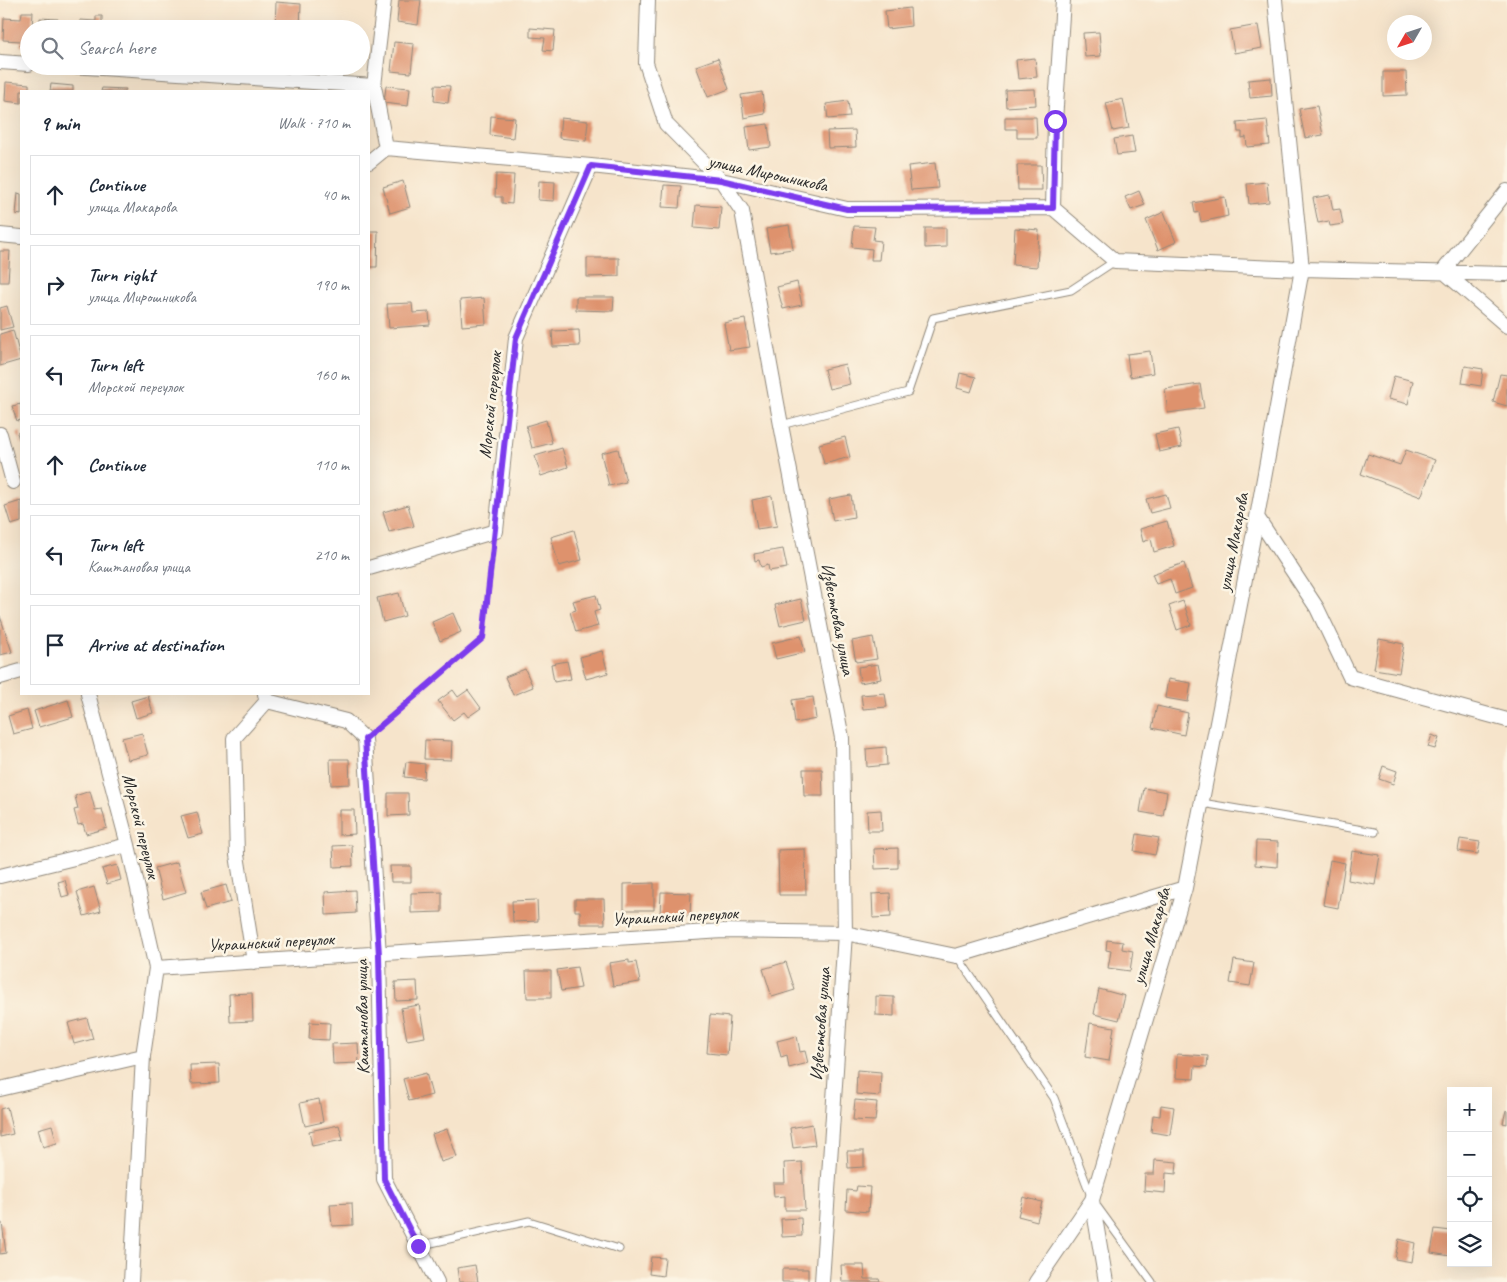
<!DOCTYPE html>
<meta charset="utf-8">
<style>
body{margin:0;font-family:Caveat,sans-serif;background:#f2f2f3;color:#1f2937}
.controls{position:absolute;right:15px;bottom:15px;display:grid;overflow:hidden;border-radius:0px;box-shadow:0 5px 20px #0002}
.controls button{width:45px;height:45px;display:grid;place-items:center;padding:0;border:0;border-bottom:1px solid #e0e1e3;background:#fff;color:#1f2937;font:25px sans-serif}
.compass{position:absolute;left:1387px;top:15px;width:45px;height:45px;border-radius:50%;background:#fff;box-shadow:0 5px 20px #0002;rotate:231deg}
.stop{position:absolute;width:15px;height:15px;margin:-11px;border:4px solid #7c3aed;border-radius:50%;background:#fff}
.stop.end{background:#7c3aed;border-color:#fff;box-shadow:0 1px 5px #0008}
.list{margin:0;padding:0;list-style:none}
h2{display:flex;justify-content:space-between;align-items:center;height:65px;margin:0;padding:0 20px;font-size:21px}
h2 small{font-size:16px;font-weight:400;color:#747a83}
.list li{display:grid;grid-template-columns:32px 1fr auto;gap:15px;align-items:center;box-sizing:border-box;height:80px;margin:0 10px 10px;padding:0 10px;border:1px solid #e0e1e3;border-radius:0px}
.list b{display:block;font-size:19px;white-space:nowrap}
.list p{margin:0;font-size:16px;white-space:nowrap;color:#747a83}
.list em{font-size:16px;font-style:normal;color:#747a83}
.icon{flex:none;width:28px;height:28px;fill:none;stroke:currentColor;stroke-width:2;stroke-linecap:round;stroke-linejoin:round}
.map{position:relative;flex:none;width:1507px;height:1282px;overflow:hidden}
.search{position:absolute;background:#fff;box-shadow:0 5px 20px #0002;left:20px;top:20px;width:350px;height:55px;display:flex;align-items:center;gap:12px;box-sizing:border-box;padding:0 18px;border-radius:28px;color:#747a83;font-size:19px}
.panel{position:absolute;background:#fff;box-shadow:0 5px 20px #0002;left:20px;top:90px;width:350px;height:605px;border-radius:0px}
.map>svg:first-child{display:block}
.building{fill:#de926d}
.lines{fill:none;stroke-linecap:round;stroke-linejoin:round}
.service-casing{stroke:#90887b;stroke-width:9}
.minor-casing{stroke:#90887b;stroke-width:16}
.path{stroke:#90887b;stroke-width:3;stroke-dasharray:4 4;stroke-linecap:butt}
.service{stroke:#fff;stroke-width:7}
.minor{stroke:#fff;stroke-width:14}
.route{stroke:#7c3aed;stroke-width:6}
.labels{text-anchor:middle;stroke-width:5;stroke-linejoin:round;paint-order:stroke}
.street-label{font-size:18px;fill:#2b2b2b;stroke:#fcf5e5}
</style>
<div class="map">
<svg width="1507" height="1282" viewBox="0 0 1507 1282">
<rect width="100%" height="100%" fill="#fcf5e5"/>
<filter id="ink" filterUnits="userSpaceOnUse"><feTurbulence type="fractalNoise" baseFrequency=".02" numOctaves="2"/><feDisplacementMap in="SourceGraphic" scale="10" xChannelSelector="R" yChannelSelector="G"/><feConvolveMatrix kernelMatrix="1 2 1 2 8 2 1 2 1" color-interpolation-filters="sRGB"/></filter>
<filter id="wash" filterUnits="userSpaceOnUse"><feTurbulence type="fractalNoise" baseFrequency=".0096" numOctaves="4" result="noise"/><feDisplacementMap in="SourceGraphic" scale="20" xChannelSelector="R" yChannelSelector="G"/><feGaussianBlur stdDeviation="1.12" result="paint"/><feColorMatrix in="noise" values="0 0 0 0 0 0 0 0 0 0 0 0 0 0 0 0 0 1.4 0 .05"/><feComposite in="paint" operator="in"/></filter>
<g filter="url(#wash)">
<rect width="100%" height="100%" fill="#f6e4cb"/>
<g id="blocks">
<path class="building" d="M399,0H421L418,25L397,22Z
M276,2L301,4L300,29H275Z
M910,8L911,26L887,29L885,11Z
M22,12H33L32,29H29V47L20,46L21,41L3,40L4,18L21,19Z
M96,16H102V29H80V20L96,21Z
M40,18L58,19L57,29H39Z
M132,24L149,25V29H132Z
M1258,25L1262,48L1234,53L1230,30Z
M530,28L555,30L553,51L543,50L545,38L530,37Z
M1099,32L1101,56L1085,57L1083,33Z
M394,42L414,44L411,73L391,71Z
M718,58L729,89L708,97L696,66Z
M1035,58L1037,77L1018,79L1016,60Z
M1383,72H1406L1407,95L1383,96Z
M1271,78L1272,96L1250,98L1248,80Z
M6,82L29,84V91H21V103L5,101Z
M51,84L73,86V91H50Z
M435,85L450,86L448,103L434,101Z
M386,86L410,88L408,106L384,103Z
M102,88L126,89L125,91H101Z
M1035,89L1036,105L1006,107L1005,90Z
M762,92L765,114L744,118L741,95Z
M1123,99L1129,128L1113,131L1106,103Z
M848,101L850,117L828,119L826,104Z
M1317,106L1323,135L1305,138L1299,109Z
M491,116L515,118L513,138L490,135Z
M1005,117H1036L1037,138H1017V129H1005Z
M561,118L588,121L586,141L559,138Z
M1267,120L1270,145L1247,147L1246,137L1242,138V132H1238L1237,123Z
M768,124L771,147L749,150L746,127Z
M855,130L856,147L828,148L827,131Z
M1132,136L1135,153L1117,155L1114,139Z
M935,163L938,188L911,190L908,166Z
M1017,165H1041L1042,190H1018Z
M496,174L514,175L512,204L502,203V197H495Z
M403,181L410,207L390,213L383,187Z
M539,181L555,182L554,201L538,200Z
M1267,182L1269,202L1249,204L1247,184Z
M664,185L681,186L679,208L662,207Z
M1139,191L1145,205L1131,210L1125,197Z
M18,193L21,194V215L16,214Z
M1330,195L1333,210L1340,209L1343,224L1330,226L1329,221L1318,223L1313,198Z
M1225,197L1228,216L1201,222L1199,212L1195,213L1193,203Z
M696,205L721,207L719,230L694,228Z
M1164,212L1176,242L1158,250L1146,220Z
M789,225L793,249L770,252L766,229Z
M854,226L875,227L873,240L881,241L879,260H871L872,249L852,247Z
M925,228H946V247L925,248Z
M1015,228L1039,230L1037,267L1013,265Z
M369,231H378L377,267H369Z
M0,251H10L8,282H0Z
M587,258H619V276L587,277Z
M797,282L802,305L783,309L777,287Z
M576,297H614L613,311L576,310Z
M484,298L486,324L462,326L460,300Z
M412,303L413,313L429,312L430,325L389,328L387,304Z
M7,306L13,327L0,330V308Z
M745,319L750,347L729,350L724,323Z
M13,330L21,360L0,366V334Z
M579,330L580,346L553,347L552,331Z
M1150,351L1153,373L1130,377L1127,354Z
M845,364L850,384L829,389L824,369Z
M1465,366L1483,369L1481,386L1462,383Z
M960,373L976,377L971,392L957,388Z
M1500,374L1507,375V406L1493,402Z
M1394,376L1413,381L1408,404L1388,399Z
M1200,384L1204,408L1168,413L1165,389Z
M21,404V420L17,421L12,406Z
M546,420L552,443L532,448L526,426Z
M1178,429L1182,447L1159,452L1155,434Z
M21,432V445L17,433Z
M845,437L850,457L824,464L819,444Z
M562,448L568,467L541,476L535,456Z
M618,449L626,482L609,486L601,453Z
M1406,450L1435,460L1421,497L1361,474L1368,454L1400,465Z
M1166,494L1170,508L1150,513L1146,499Z
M851,495L854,517L833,521L829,499Z
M772,496L777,526L757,529L752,500Z
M21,501V522L11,525L5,506Z
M408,505L414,526L389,532L383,512Z
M1167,521L1174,546L1154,552L1151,539L1143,542L1140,529Z
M574,530L582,560L559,566L551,537Z
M783,549L787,568L769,571L768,565L761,567L759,560L755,561L754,554Z
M1184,563L1192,588L1175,594L1170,579L1156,584L1152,574Z
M399,593L405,616L383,622L377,598Z
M596,595L600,610L594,612L598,626L576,632L570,612L576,610L573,601Z
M801,599L806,620L780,626L775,605Z
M1183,601L1191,625L1177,630L1169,606Z
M453,613L461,632L440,641L432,622Z
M0,616L12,652L0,655Z
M801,636L805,652L776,659L772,643Z
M873,637L877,659L856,662L852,641Z
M1379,639L1404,644L1399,673L1374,669Z
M602,651L608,673L586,679L580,657Z
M567,661L571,679L554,682L551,664Z
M878,664L881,679L860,683L858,667Z
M525,669L533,687L513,695L505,677Z
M1168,679L1191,683L1188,702L1165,698Z
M453,690L458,697L468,690L481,708L468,717L464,712L453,720L438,701Z
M885,693L887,707L863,709L861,695Z
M148,696L153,713L136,718L131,701Z
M813,697L816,719L795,723L792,700Z
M68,700L73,717L39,727L34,711Z
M1157,706L1188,713L1184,735L1152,728Z
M27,710L32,729L13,734L8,716Z
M142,733L148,755L128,760L122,738Z
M1432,735L1439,738L1435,749L1428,747Z
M425,740L452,741L451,760L424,759Z
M886,747L887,765L867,767L866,749Z
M330,759H349L350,784L331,785Z
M406,762L425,764L424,779L404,777Z
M1383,766L1397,771L1393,784L1379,779Z
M803,769H822L823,796H804Z
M1144,788L1167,792L1163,816L1140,812Z
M90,791L95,810L102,809L107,828L86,834L83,824L78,825L74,810L78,809L75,796Z
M388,793H408L409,815L388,816Z
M339,810H354L355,834L339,835Z
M881,810L882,831H868L867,811Z
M197,812L203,834L188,838L181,816Z
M1137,834L1159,838L1155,855L1134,851Z
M1460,839L1480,842L1478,854L1458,851Z
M1256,841L1278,842L1277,867L1255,865Z
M352,845L353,866L334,867L333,846Z
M898,848V868L875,869L874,849Z
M805,849L806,895H779L778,850Z
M1352,851L1380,855L1375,885L1348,880Z
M1330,860L1345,863L1338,908L1323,905Z
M177,862L186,892L163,899L155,868Z
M117,865L121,880L107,884L102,869Z
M390,866H411V882H391Z
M65,880L69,895L62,897L58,882Z
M654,883V910H624V884Z
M226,885L231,902L206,909L201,892Z
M94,887L101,911L84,916L77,892Z
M355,890L356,913L326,915L325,892Z
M442,892V912L411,913V893Z
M661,892L691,893L690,916L660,915Z
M890,893L891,917L873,918L872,894Z
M575,899H604L605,924H580V911H575Z
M537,900L538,921L513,922L512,901Z
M1107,940L1123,942L1122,949L1133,951L1130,971L1108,968L1111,951L1106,950Z
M629,960V963L636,962L640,982L613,986L609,963Z
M1234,960L1254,963L1250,986L1230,983Z
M786,962L795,990L772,997L763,969Z
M577,967L581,988L561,991L557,970Z
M526,971H551V998H527Z
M417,981L418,1000L396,1001L395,982Z
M1099,989L1125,996L1119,1020L1094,1014Z
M252,993L253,1021L230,1022L229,994Z
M876,996L894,997V1016L876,1015Z
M419,1005L425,1037L407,1040L401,1008Z
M710,1015L730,1017L727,1055L707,1053Z
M87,1018L93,1039L74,1044L68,1023Z
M310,1022L330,1023L329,1040L309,1039Z
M1090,1023L1114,1027L1109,1061L1085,1057Z
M797,1036L800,1052L805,1051L808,1063L789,1068L787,1055L781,1057L777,1041Z
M358,1043L359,1063L333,1064L332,1044Z
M1177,1054L1208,1056L1207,1067L1195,1066L1194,1079L1176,1078Z
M219,1064L220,1083L191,1084L190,1065Z
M857,1070L881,1072L880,1096L856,1094Z
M426,1073L432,1095L409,1101L403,1079Z
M319,1099L323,1122L305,1126L300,1103Z
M855,1100L877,1102L875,1121L853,1120Z
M1161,1105L1174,1107L1170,1135L1151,1132L1153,1115L1160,1116Z
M7,1107L13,1134L0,1137V1109Z
M1506,1110H1507V1124L1503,1123Z
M812,1124L815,1145L793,1148L790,1128Z
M52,1125L57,1143L43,1147L38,1129Z
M339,1125L343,1140L312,1146L309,1131Z
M447,1129L457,1157L441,1162L432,1134Z
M847,1151H864V1167L848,1168Z
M1155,1160L1177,1162L1176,1174L1166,1173L1165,1193L1144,1191L1145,1174H1154Z
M802,1162L805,1210H785V1196L774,1197L773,1183H785L784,1163Z
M857,1186L870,1187L868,1212L846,1210L847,1190L856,1191Z
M1023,1197L1042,1202L1037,1221L1018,1216Z
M352,1203L353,1225L332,1226L330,1204Z
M801,1218L802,1236L782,1237L781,1219Z
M0,1223H2L6,1253L0,1254Z
M1435,1229L1451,1231V1256L1431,1253Z
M1399,1239L1415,1243L1412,1262L1395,1259Z
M651,1257L665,1258L663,1276L649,1274Z
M475,1265L478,1282H459L457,1268Z
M841,1265H864L865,1279H879L880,1282H842Z
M782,1269H808V1282H782Z"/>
</g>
</g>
<g filter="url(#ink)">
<use href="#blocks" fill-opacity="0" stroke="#90887b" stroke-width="1"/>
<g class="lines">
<defs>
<path id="service" d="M781,425L908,392L933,318L1071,290L1115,261
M1202,803L1375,832
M957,956L1054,1098L1091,1196
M1096,1205L1152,1282
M418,1246L529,1221L619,1249"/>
<path id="minor" d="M384,0L374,86L386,148
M648,0L646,63L666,124L721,180L742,211L781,425L842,738L845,933L822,1282
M1275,0L1302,269L1507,274
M0,62L29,64
M71,66L374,86
M386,148L591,166L721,180L847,209L1053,208
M369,162L386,148
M1507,191L1443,271L1507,326
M1053,208L1115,261L1302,269L1257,517L1185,888L1092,1200L1106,1282
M1053,208L1055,121L1063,0
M0,235L21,237
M0,434L13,482
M1257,517L1317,608L1350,677L1507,720
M369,568L496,531L516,338L591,166
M0,677L21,671
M267,701L346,721L365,739L379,955L384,1179L437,1282
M0,876L128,845
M254,962L237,855L234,738L267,701L265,694
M156,968L723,931L845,933L956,956L1185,888
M0,1089L143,1056L156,968L128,845L88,694
M131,1282L143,1056
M1036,1282L1092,1200"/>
</defs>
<use href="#service" class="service-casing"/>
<use href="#minor" class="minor-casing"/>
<path class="path" d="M375,730L483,638L494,547"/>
<use href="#service" class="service"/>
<use href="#minor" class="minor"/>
</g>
</g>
<g class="lines" filter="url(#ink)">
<path class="route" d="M418,1246L384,1179L379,955L365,739L483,638L516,338L591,166L721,180L847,209L1053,208L1055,121"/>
</g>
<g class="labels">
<g class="street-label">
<text transform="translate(768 173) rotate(12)" y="6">улица Мирошникова</text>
<text transform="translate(490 405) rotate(-84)" y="6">Морской переулок</text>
<text transform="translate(1233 542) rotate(-79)" y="6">улица Макарова</text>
<text transform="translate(838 619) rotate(79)" y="6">Известковая улица</text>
<text transform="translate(141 826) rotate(76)" y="6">Морской переулок</text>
<text transform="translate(675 916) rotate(-3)" y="6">Украинский переулок</text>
<text transform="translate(1151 936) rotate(-74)" y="6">улица Макарова</text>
<text transform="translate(271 942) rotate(-3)" y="6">Украинский переулок</text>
<text transform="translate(362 1017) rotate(-91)" y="6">Каштановая улица</text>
<text transform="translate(820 1024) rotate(-86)" y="6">Известковая улица</text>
</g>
</g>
</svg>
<div class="controls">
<button>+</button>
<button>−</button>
<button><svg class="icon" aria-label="locate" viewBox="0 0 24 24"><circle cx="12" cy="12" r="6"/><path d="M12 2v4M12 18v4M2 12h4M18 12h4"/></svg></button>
<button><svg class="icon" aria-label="layers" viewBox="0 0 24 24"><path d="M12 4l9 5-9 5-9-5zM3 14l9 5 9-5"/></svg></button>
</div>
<svg class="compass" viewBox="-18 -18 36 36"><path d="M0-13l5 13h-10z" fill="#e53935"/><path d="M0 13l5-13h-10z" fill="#747a83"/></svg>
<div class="stop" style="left:1055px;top:121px"></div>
<div class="stop end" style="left:418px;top:1246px"></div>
<div class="search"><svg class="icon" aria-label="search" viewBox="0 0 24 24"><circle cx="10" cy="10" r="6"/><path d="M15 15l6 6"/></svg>Search here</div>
<section class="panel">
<h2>9 min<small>Walk · 710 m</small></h2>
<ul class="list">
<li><svg class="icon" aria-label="ahead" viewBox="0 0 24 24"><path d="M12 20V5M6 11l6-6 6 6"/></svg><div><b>Continue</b><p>улица Макарова</p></div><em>40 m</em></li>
<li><svg class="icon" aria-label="right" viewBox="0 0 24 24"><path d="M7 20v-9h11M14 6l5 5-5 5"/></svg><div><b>Turn right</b><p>улица Мирошникова</p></div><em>190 m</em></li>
<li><svg class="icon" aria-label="left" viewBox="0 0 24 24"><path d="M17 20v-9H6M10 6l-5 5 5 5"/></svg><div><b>Turn left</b><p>Морской переулок</p></div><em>160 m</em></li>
<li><svg class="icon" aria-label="ahead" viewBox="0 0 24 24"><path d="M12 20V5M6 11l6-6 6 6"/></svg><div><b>Continue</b></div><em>110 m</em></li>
<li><svg class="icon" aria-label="left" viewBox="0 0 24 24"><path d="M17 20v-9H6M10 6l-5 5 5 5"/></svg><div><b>Turn left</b><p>Каштановая улица</p></div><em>210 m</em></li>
<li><svg class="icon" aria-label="arrive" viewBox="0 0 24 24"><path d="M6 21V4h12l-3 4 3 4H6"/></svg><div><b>Arrive at destination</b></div></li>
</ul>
</section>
</div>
